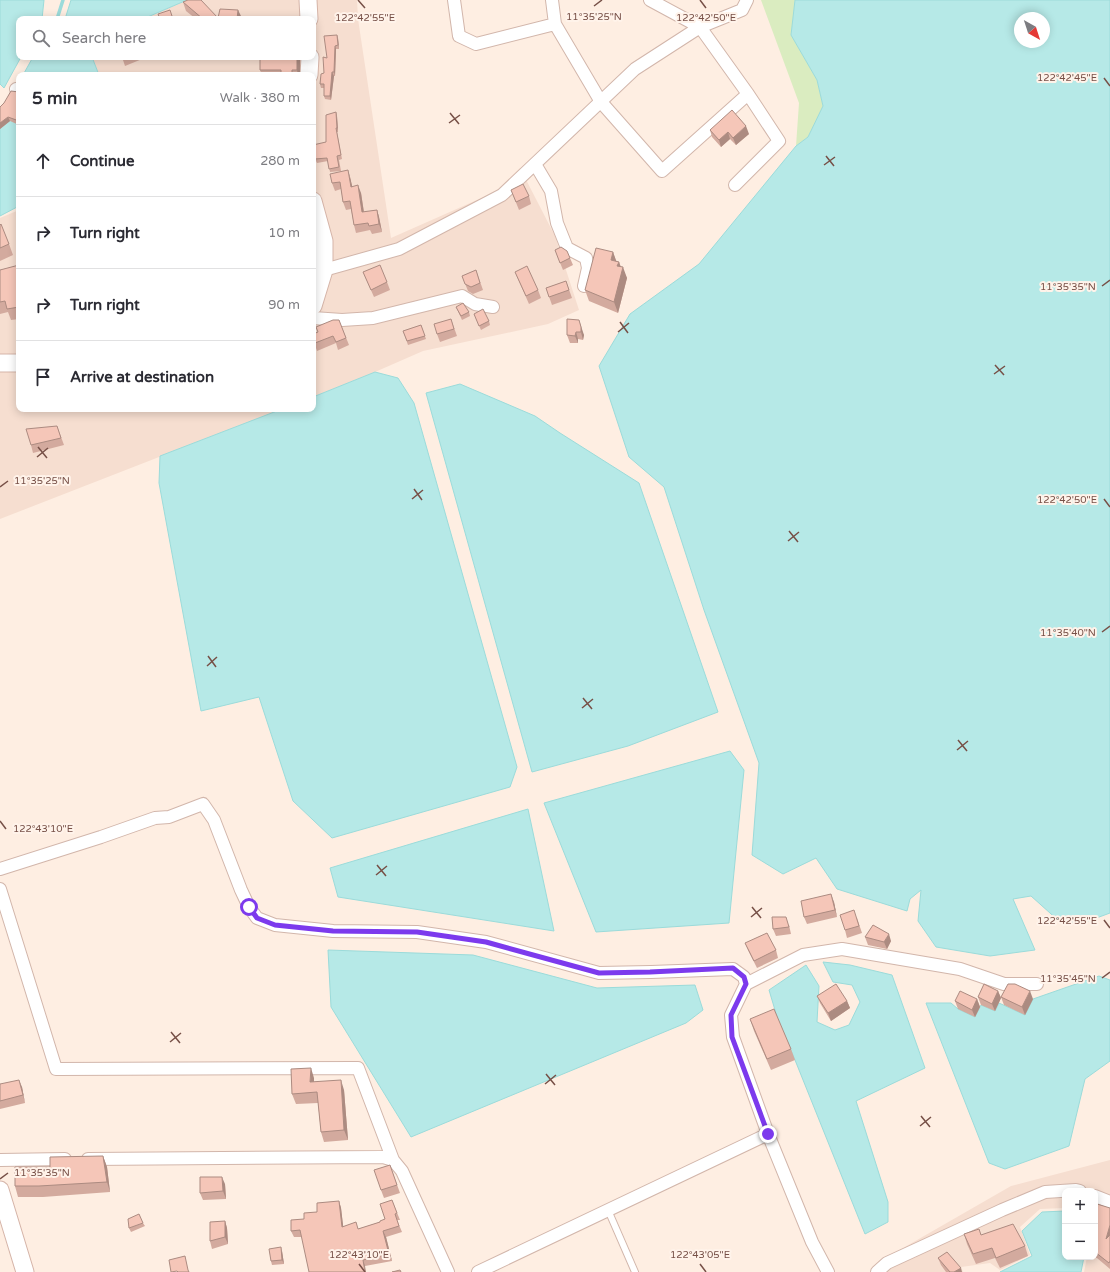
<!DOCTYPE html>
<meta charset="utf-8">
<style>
body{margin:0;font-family:"Varela Round",sans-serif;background:#f7f7f7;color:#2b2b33}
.controls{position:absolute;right:12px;bottom:12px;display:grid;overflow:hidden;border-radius:8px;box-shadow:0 2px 10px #0003}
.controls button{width:36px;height:36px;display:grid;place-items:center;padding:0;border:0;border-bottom:1px solid #e1e1e2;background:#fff;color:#2b2b33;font:20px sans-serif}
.compass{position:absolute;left:1014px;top:12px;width:36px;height:36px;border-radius:50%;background:#fff;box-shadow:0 2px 10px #0003;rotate:141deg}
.stop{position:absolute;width:12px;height:12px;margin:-9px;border:3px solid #7c3aed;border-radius:50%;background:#fff}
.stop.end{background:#7c3aed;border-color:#fff;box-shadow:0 1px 4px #0008}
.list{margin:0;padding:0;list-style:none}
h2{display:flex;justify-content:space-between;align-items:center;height:52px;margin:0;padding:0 16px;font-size:17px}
h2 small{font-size:13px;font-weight:400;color:#7c7c81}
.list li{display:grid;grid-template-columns:26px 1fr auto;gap:12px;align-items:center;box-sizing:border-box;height:72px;padding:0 16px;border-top:1px solid #e1e1e2}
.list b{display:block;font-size:15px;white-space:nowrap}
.list em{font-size:13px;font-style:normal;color:#7c7c81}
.icon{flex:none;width:22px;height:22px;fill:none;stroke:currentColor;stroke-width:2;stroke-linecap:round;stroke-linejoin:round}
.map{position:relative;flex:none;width:1110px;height:1272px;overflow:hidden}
.search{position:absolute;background:#fff;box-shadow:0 2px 10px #0003;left:16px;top:16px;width:300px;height:44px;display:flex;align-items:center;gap:10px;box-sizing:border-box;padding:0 14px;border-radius:8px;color:#7c7c81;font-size:15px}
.panel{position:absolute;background:#fff;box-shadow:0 2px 10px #0003;left:16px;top:72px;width:300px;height:340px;border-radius:8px}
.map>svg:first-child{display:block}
.residential{fill:#f6ded0}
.green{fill:#daecc0}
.water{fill:#b6e9e7;stroke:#9bdbda;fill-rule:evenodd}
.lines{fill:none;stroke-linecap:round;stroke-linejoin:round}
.stream{stroke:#9bdbda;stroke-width:3.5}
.lane-casing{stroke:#d2b6ab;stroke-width:8}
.street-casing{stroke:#d2b6ab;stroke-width:14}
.secondary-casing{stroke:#d5b4a8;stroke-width:19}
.lane{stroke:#fff;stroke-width:6}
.street{stroke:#fff;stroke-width:12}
.secondary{stroke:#fff;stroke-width:17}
.wall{fill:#d3aa9e}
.shaded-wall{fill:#ac8b81}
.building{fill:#f5c6b8;stroke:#ac8b81}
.route{stroke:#7c3aed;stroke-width:5}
.ticks{fill:none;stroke:#775047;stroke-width:1.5}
.ticks-label{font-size:10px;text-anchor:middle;fill:#775047;stroke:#fff3ea;stroke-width:4;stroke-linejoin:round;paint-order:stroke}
</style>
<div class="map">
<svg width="1110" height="1272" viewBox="0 0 1110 1272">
<rect width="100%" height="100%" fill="#feeee2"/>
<path class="residential" d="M187,0H357L358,19L391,238L495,192L520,168L555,236L579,310L548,324L423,351L375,372L313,397V75H99L92,57H313V19H143Z
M19,210V409H282L0,519V218Z
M1110,1160V1272H1084L1087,1257H1095L1096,1208H1095V1191H1065V1208L1040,1209L1020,1227L1030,1255L1000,1270L990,1263L961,1267L963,1272H870L884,1259L1011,1186Z"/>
<path class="green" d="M761,0H795L791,35L817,80L823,106L808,137L796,146L799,103Z"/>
<path class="water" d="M0,0H44L42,19H19V57H21L4,88L0,84Z
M71,0H187L143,19H65Z
M795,0H1110V913L1083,923L1060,922L1031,896L1013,899L1035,950L990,956L936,947L918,921L921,890L910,899L907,911L837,889L816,858L783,874L752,855L759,763L704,610L664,487L629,457L599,366L630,314L699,264L796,146L808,137L823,106L817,80L791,35ZM1020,18H1044V42H1020Z
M33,57H92L99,75H23Z
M0,116H19V206L0,216Z
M375,372L398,378L414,403L517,767L510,787L332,838L293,801L259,697L201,711L159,483L160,456L282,409H313V397Z
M460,384L535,416L560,433L639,483L718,712L628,746L532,772L426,393Z
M730,751L744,770L729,923L596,932L544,803Z
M528,809L554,931L338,897L330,868Z
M328,950L473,955L597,988L695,985L703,1010L686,1023L411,1137L331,1007Z
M823,962L850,965L892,975L925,1068L856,1101L888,1202V1222L865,1234L795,1060L778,1020L769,990L806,965L819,986L817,1022L835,1030L849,1025L860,1002L852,985L833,982Z
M1099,976L1110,980V1061L1085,1079L1069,1146L1005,1169L989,1163L926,1003H951L958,1009L975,1017L981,1005L995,1011L999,1003L1025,1015L1033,999Z
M1065,1211V1257H1084L1081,1272H1000L1032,1256L1022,1231L1042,1212Z"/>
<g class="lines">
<path class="stream" d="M57,19L63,0"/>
<defs>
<path id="lane" d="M608,1210L635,1272"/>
<path id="street" d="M454,0L459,36L476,44L555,24
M552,0L555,24L601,102L662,171L748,94
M650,0L700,27L748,94L779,141L735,185
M16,89L19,90
M535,164L551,191L557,223L567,248L586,258L588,268L584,286
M324,270L399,249L502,195L635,69L700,27L742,10L747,0
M313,318L342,320L373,318L462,296L475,304L493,307
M0,869L101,837L155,818L169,817L203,804L214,820L241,890L249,907L257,918L275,925L333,931L417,932L486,942L599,973L651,972L733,969L744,977L746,984
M0,889L56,1069L358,1068L393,1160
M768,1134L733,1037L731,1015L746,984L803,955L842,949L960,969L1004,984H1037
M88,1159L383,1157L393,1160L402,1171L448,1272
M0,1160L65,1159
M1095,1196L1110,1202
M478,1272L768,1134L812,1242L828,1272
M877,1272L887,1263L1002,1210L1045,1192L1076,1190L1080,1191"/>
<path id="secondary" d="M308,0L309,19
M309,75L310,57
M313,201L324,241V270L313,306
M0,363H19
M0,1190L25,1272"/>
</defs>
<use href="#lane" class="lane-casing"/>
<use href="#street" class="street-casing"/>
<use href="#secondary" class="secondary-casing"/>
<use href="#lane" class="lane"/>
<use href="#street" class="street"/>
<use href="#secondary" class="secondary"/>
</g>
<path class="wall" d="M183,2L218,18L238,10L241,19H196L186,11Z
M337,35L338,38L339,49H336L335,76H334L331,100L325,99L324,96V88H321L320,84L324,73L327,58Z
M122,57H147L125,66Z
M169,57H179L170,60Z
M260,57H300V75H262L260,70Z
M19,92V125L10,121L0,129V107Z
M336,112L337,116L338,132H337L342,159L339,160L341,171L330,172L328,161L317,163L315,159L326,142Z
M710,130L749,134L736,145L730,139L721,147L712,137Z
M350,177L352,186L361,193L364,212L377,210L379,217L382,232L372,234L370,230L356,233L354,225L351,209L346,210L343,202L341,189L335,191L332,183Z
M511,190L529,196L531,204L519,210Z
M0,225L9,244L13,255L0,261Z
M555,250L570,258L573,265L563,270Z
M613,252L616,261L619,262L621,267L627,278L618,313L589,301L585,290Z
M19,265V319L11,320L8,312L0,314V270Z
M476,270L483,290L473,294L468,291L462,276Z
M363,272L387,282L390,290L374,297Z
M515,272L538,290L541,298L529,304L518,279Z
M566,281L572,298L552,305L546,288Z
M456,307L469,312L470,316L462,320Z
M474,314L489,321L490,325L481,330Z
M451,319L457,336L440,342L437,334Z
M567,319L584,335L583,340L578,339V343H570L567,335Z
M339,320L349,345L338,350L336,343L317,351L313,339L318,332Z
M421,325L426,339L408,345L403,331Z
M57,426L64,445L33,453L31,445Z
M834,902L837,917L807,924L804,917Z
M857,918L862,933L847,938L845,930Z
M789,925L791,934L776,936L773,929Z
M865,937L891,941L887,949L868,945Z
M745,943L776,950L778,958L757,968L748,950Z
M998,991L1001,998L995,1011L981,1005L978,997Z
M817,996L847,1001L850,1008L831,1021L820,1003Z
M1001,997L1033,999L1025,1015L1004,1005Z
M977,999L980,1007L975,1017L958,1009L955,1001Z
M750,1019L791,1049L795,1060L771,1070L754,1031Z
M314,1078V1082L344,1090L348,1140L324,1142L321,1132L318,1103L296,1104L292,1094Z
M0,1084L22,1087L25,1103L0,1109Z
M103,1156L107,1167L110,1192L43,1197H18L15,1186L50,1167Z
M390,1165L400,1193L384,1198L381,1190Z
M225,1184L226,1199L203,1200L200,1193Z
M392,1200L400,1220H397L402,1232L386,1237L392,1261L365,1266L302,1237H294L291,1231L304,1219L317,1212L339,1201L341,1208L343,1226L358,1229L380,1222L385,1219Z
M1110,1208V1269L1097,1258L1093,1257H1095V1210Z
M225,1221L227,1228L228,1244L212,1249L210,1241Z
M143,1223L145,1226L131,1232L129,1228Z
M964,1234L981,1235L1025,1246L1028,1256L1000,1268L995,1258L976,1264L967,1244Z
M282,1251L284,1264L272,1265L271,1261Z
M938,1258L962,1272H946L941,1265Z"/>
<path class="shaded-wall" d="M238,10L242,18L241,19H237Z
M337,35L338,38L339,49L338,45Z
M335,46L336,49L335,76L334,72Z
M297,57H300V75H298L297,70Z
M332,72L334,76L331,100L330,96Z
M336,112L337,116L338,132L337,128Z
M8,117L10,121L0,129V123Z
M746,126L749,134L736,145L733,138Z
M728,132L730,139L721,147L719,140Z
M348,170L350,177L354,194L351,187Z
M358,185L361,193L365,220L362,212Z
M377,210L379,217L382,232L379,224Z
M613,252L617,263L611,260Z
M619,262L622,271L623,267L627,278L618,313L614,302L617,266Z
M579,320L584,335L583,340L581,332Z
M576,332L578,339V343L575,336Z
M831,894L834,902L837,917L835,910Z
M889,934L891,941L887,949L884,942Z
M998,991L1001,998L995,1011L992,1004Z
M1030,991L1033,999L1025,1015L1022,1007Z
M977,999L980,1007L975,1017L972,1010Z
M847,1001L850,1008L831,1021L828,1013Z
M311,1068L314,1078V1092L310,1082Z
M19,1080L22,1087L25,1103L23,1095Z
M341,1080L344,1090L348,1140L344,1130Z
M103,1156L107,1167L110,1192L107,1182Z
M222,1177L225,1184L226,1199L223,1191Z
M339,1201L341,1208L344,1233L342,1227Z
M225,1221L227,1228L228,1244L225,1237Z
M1110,1225V1241L1106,1239Z
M383,1231L386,1237L392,1261L389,1254Z
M281,1247L282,1251L284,1264L282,1260Z
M363,1260L365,1266L366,1272H365Z
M961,1268L962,1272H954Z"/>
<path class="building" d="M188,0H201L218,18L220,9L238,10L237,19H203L183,2Z
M170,10L173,19H160L158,14Z
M337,35L338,45L335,46L334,72H332L330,96H324V84H320L321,74L324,73L323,57L327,58L324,36Z
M260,57H297V70H292V75H281V70H260Z
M11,91L19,92V121L8,117L0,123V107L4,103Z
M732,110L746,126L733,138L728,132L719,140L710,130Z
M336,112L337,128H336L341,155L337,156L339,167L329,169L327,158L315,159L313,145L326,142V115Z
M348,170L351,187L358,185L362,212L377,210L379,224L369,226L368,223L354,225L350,201L343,202L340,182L332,183L330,174Z
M523,184L529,196L516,202L511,190Z
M1,224L9,244L0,248V225Z
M561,247L567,251L570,258L560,263L555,250Z
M596,248L613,252L611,260L619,262L617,266L623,267L614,302L585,290Z
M19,265V307L7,309L5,301L0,302V270Z
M380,265L387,282L371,290L363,272Z
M527,266L538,290L526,296L515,272Z
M476,270L480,283L471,287L465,284L462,276Z
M566,281L569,290L549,297L546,288Z
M463,303L469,312L461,316L456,307Z
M483,309L489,321L479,326L474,314Z
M451,319L454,329L437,334L434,324Z
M567,319L579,320L581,327V332H576L575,336L567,335Z
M333,320H339L346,338L336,342L333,336L315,343L313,339V334L318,332L316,327Z
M421,325L425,336L407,341L403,331Z
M57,426L61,438L31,445L26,429Z
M831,894L835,910L804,917L801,901Z
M854,910L859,926L845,930L840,915Z
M772,917H786L789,927L773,929Z
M873,925L889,934L884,942L865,937Z
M767,933L776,950L754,961L745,943Z
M836,984L847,1001L828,1013L817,996Z
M984,984L998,991L992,1004L978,997Z
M1008,984H1015L1030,991L1022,1007L1001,997Z
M960,991L977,999L972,1010L955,1001Z
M774,1009L791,1049L767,1059L750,1019Z
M311,1068L310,1082L341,1080L344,1130L321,1132L317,1092L292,1094L291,1069Z
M19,1080L23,1095L0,1101V1084Z
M103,1156L107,1182L39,1186H15V1167H50V1157Z
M390,1165L397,1185L381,1190L374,1170Z
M200,1177H222L223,1191L200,1193Z
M392,1200L397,1213L395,1214L399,1226L383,1231L389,1254L363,1260L365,1272H309L300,1230L291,1231V1220L304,1219V1213L317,1212V1203L339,1201L342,1227L356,1222L358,1229L380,1222V1221L385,1219L380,1204Z
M1097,1204L1110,1208V1225L1106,1239L1110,1235V1261L1109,1263L1095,1252V1210Z
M139,1214L143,1223L129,1228L128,1219Z
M225,1221V1237L210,1241V1222Z
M1013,1224L1025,1246L996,1258L992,1248L973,1254L964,1234L979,1229L981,1235Z
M281,1247L282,1260L271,1261L269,1249Z
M947,1252L961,1268L954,1272H950L938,1258Z
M185,1256L188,1270L189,1272H178L177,1271L171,1272L169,1260Z
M400,1270L401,1272H392Z"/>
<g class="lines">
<path class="route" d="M249,907L257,918L275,925L333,931L417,932L486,942L599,973L650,972L733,968L744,977L746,984L731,1015L732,1037L768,1134"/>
</g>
<path class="ticks" d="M358,0L365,8M700,0L706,8M594,6L602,0M1104,78L1110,86M450,113L459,124M449,123L460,115M826,156L834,166M824,165L835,157M1102,286L1110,280M620,322L628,333M618,332L629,323M995,365L1004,375M994,374L1005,366M38,447L47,458M37,457L48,448M0,487L8,481M414,489L422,500M412,499L423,490M1104,499L1110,507M789,531L798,542M788,541L799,532M1102,632L1110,626M208,656L216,667M207,666L217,657M583,698L592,709M582,708L593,699M958,740L967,751M957,750L968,741M0,821L6,829M377,865L386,876M376,875L387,866M752,907L761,918M751,917L762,908M1104,920L1110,928M1102,978L1110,972M171,1032L180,1043M170,1042L181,1033M546,1074L555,1085M545,1084L556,1075M921,1116L930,1127M920,1126L931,1117M0,1179L8,1173M359,1264L365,1272M700,1264L706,1272"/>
<g class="ticks-label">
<text x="594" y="20">11°35'25"N</text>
<text x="365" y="21">122°42'55"E</text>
<text x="706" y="21">122°42'50"E</text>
<text x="1067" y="81">122°42'45"E</text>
<text x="1068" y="290">11°35'35"N</text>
<text x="42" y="484">11°35'25"N</text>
<text x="1067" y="503">122°42'50"E</text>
<text x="1068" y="636">11°35'40"N</text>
<text x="43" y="832">122°43'10"E</text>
<text x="1067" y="924">122°42'55"E</text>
<text x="1068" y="982">11°35'45"N</text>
<text x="42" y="1176">11°35'35"N</text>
<text x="359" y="1258">122°43'10"E</text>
<text x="700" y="1258">122°43'05"E</text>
</g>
</svg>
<div class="controls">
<button>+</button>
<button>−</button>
</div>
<svg class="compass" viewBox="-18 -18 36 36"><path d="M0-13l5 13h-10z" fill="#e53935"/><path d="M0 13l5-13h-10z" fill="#7c7c81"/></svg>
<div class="stop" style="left:249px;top:907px"></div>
<div class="stop end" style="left:768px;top:1134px"></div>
<div class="search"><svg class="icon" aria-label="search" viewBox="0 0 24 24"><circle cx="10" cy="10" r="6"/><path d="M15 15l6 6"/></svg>Search here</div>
<section class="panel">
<h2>5 min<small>Walk · 380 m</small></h2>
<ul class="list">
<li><svg class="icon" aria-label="ahead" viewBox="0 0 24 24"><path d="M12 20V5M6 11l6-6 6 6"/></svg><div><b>Continue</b></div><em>280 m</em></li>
<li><svg class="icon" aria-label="right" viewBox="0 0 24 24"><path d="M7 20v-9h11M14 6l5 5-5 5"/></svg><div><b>Turn right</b></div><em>10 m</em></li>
<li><svg class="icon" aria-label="right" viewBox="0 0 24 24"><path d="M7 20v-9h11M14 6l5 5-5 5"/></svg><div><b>Turn right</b></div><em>90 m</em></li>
<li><svg class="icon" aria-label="arrive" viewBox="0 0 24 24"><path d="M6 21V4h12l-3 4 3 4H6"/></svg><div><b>Arrive at destination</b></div></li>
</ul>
</section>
</div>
